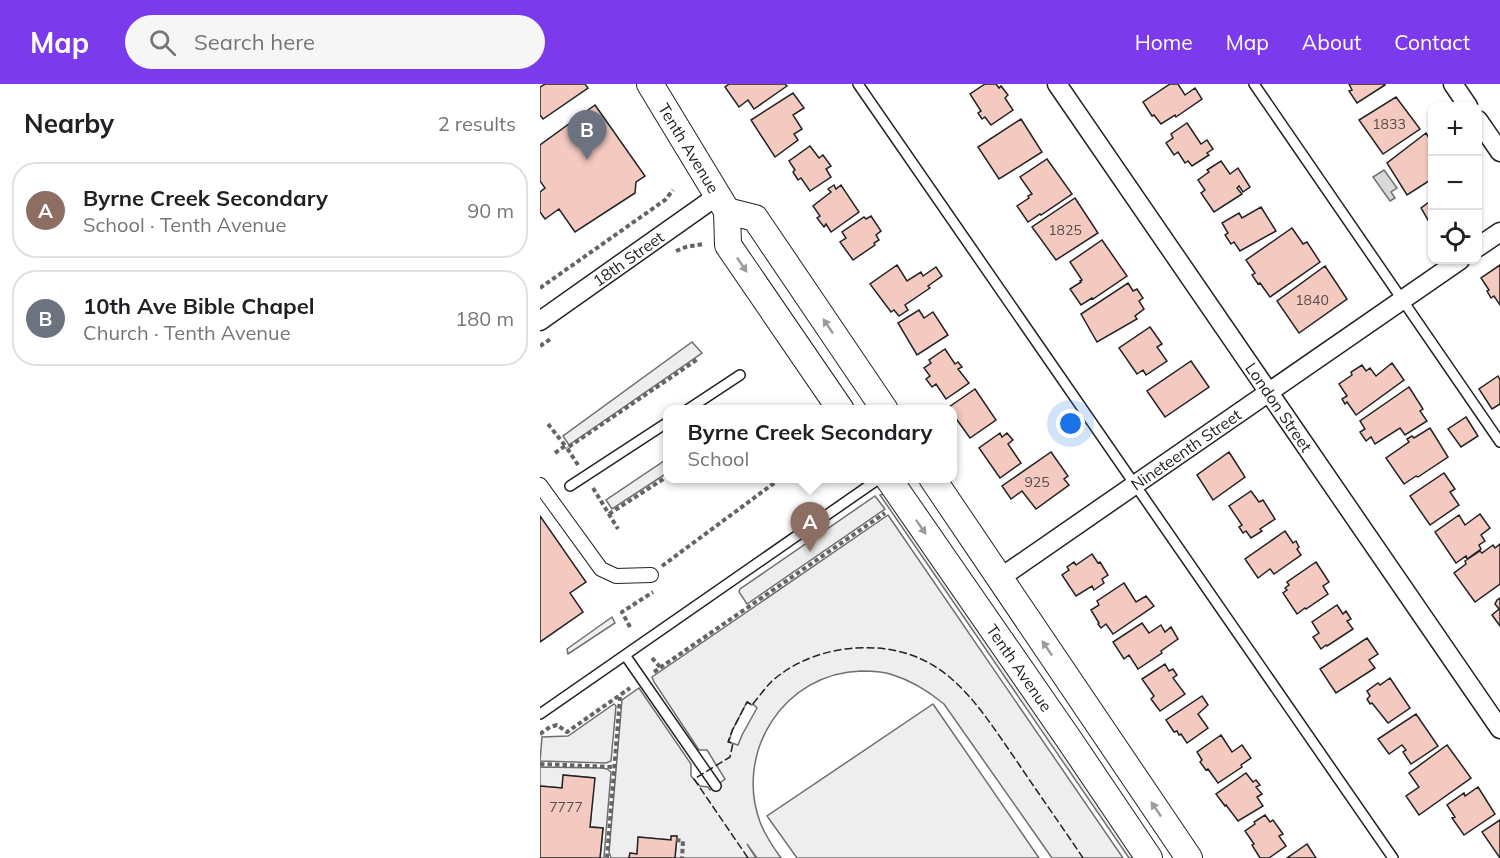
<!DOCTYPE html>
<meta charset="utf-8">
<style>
body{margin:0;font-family:Mulish,sans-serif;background:#f6f6f6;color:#202124}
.controls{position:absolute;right:18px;top:18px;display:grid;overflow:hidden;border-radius:12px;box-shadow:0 2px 4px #0004}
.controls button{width:54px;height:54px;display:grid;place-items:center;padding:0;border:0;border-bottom:2px solid #e0e0e0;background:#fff;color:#202124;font:30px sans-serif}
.you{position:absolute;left:531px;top:340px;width:21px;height:21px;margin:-15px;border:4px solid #fff;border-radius:50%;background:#1a73e8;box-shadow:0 0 0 9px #1a73e833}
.badge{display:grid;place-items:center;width:39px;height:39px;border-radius:50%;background:#7c3aed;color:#fff;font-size:20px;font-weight:700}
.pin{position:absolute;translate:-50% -50px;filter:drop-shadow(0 2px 3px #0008)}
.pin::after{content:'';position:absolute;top:32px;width:21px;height:18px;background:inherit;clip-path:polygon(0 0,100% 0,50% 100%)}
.popup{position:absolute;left:123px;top:321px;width:294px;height:78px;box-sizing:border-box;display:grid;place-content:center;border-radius:12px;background:#fff;filter:drop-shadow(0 2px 4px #0005);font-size:20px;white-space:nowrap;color:#757577}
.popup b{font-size:22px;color:#202124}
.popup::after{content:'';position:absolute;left:50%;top:100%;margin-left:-12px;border:12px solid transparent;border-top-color:#fff}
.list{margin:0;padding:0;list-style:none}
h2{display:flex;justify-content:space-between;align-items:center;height:78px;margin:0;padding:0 24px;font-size:26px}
h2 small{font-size:20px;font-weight:400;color:#757577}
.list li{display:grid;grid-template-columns:39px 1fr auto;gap:18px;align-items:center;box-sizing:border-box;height:96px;margin:0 12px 12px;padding:0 12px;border:2px solid #e0e0e0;border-radius:24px}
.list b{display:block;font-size:22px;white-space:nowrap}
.list p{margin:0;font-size:20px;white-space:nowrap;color:#757577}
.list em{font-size:20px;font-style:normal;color:#757577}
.icon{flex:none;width:33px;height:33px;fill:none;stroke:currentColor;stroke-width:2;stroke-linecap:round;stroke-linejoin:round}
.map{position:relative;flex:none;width:960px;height:774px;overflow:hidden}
header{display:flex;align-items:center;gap:36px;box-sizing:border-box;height:84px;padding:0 30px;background:#7c3aed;color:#fff}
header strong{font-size:28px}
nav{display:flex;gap:33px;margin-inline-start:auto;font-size:21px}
.search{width:420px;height:54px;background:#f6f6f6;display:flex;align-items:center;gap:15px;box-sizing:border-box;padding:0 21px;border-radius:33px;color:#757577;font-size:22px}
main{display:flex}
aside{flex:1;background:#fff}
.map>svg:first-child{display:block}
.green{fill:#eee;stroke:#6f6f6f;stroke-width:1.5;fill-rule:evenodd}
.water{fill:#d9d9d9;stroke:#6f6f6f;stroke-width:1.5}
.building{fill:#f3c9c0;stroke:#222;stroke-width:1.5}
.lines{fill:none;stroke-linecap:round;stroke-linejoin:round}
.service-casing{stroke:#222;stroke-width:12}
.pedestrian-casing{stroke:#222;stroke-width:16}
.minor-casing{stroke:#222;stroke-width:21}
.secondary-casing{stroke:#222;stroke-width:28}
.path{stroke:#646464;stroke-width:4;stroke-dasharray:4.5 3;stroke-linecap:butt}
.service{stroke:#fff;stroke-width:9}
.pedestrian{stroke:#fff;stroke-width:14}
.minor{stroke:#fff;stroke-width:18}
.secondary{stroke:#fff;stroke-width:26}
.fence{stroke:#222;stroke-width:1.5;stroke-dasharray:8 3;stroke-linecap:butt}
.oneway{fill:#9c9c9c}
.labels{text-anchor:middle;stroke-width:4.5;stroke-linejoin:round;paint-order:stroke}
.number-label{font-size:14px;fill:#564c4a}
.street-label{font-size:16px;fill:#222;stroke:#fff}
</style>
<header>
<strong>Map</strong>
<div class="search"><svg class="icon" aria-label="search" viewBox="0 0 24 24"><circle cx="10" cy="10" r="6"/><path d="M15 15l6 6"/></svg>Search here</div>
<nav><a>Home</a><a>Map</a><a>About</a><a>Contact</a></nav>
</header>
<main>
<aside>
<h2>Nearby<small>2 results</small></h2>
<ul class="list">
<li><span class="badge" style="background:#8d6e63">A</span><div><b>Byrne Creek Secondary</b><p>School · Tenth Avenue</p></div><em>90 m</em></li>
<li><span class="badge" style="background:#6b7280">B</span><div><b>10th Ave Bible Chapel</b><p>Church · Tenth Avenue</p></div><em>180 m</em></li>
</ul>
</aside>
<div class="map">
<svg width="960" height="774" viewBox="0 0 960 774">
<rect width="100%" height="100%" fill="#fff"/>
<path class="green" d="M152,258L162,269L29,361L23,352Z
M127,375V389L72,425L66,416Z
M345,410L595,774H589L340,411Z
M335,412L345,425L207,520L199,508L200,505Z
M348,431L583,774H512L404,620C388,607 373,597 353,591C343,587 332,587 321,587C245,589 194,667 220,738C225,751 233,763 241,774H217L207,760L216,774H135L136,752H132L131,756L99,753L97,770L90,769L89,774H71L69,768L82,616L99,604L151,680V692L160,702L168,703L170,706L185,695L167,666H159L114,598L112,593ZM207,618L212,621L213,620L217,624L202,651L198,661L189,658L192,647Z
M72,533L75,539L28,570L27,565Z
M74,620L76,622L71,677L66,679L0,677L2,653L28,652Z
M393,620L499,774H257L227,732Z
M0,683L62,684L67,685L71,688L64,774H60L63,744L50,743L54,694L24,691L22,704L0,702Z"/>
<path class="water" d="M844,86L857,104L851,108L855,114L850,117L833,93Z"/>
<path class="building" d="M5,0H45L48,4L3,35L0,31V3Z
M189,0H245L247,2L214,25L208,16L199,23L185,3Z
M445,0H456L459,4L461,2L468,11L465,14L473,26L451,41L445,33L442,35L438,29L441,27L430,10Z
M630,0H638L645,11L655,4L662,15L636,33L635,31L621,40L614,31L612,32L603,18Z
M809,0H845V1L817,19L809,7L812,6Z
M253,9L264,24L253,31L262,45L254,50L258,56L235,73L211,36Z
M856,13L880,45L843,70L819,36Z
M55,21L105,92L96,98L95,109L35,148L19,125L5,135L0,128V108L5,104L0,97V61Z
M481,35L502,68L459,95L438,63Z
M647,39L661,60L667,56L673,65L667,69L669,71L652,82L648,77L645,79L638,68L634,71L626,59L633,54L631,50Z
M886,49L892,59V95L867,111L847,79Z
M270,62L279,74L283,71L291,82L286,85L291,93L270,107L261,94L258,96L253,88L255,86L249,77Z
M507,75L532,110L501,131L500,130L488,138L477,122L489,114L488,112L492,110L480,93Z
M681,77L690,90L698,84L710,103L703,108L699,102L697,104L702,110L674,128L661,109L665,106L658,96L669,88L667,86Z
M294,101L296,105L301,101L319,128L291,148L286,140L284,143L277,134L280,132L273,122L291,108L288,105Z
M535,114L558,149L516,176L492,143Z
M892,116V143L881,124Z
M721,123L736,147L700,167L694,158L691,160L685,151L688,149L682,139L699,129L702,134Z
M331,132L341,147L336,151L339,156L334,159L335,161L313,176L300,158L306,154L302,148L324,133L326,135Z
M752,144L763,160L767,158L780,178L730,213L720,199L718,200L712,191L715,189L706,176Z
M562,156L587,192L553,215L552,214L541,221L530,205L541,198L540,197L542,196L530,178Z
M357,181L367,197L381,188L383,192L396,183L402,192L388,202L390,204L365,221L368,226L359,232L354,226L351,228L330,200Z
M960,181V221L954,212L951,214L947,207L949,206L941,194Z
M785,182L807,215L759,249L737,217Z
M588,199L593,207L597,205L603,214L599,217L604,225L595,232L597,235L557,258L541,230Z
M379,226L384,234L393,228L408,251L377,271L358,239Z
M610,243L622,260L617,263L627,277L606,291L603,286L597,290L579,264Z
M405,265L415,280L418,278L422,283L418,285L429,299L406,315L396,300L392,303L386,295L390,292L384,284L391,279L389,276Z
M651,277L669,303L625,333L607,307Z
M852,279L864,296L816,331L807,318L805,320L802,315L807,312L799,300L812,291L811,288L822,281L826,287L830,284L836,292Z
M958,292L960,296V320L952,325L939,305Z
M869,303L883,325L880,327L887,337L865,351L860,344L835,360L831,353L826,357L820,348L825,345L820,337Z
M435,305L456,336L430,354L412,329V326H410L409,323Z
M926,333L938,352L921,363L908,345Z
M890,344L908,373L878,393L876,392L864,400L846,374L869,358L867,355L872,352L874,354Z
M460,349L462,353L467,349L473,356L468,360L481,379L460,394L439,364Z
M511,368L528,392L524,395L529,401L496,425L482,407L471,415L462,402Z
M689,368L705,393L673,416L657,391Z
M904,389L915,405L910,408L919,421L890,441L870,412Z
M711,407L719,418L723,416L735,435L720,445L722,447L711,454L706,447L703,449L699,443L702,441L689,422Z
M940,430L950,444L941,451L945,457L939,461L941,465L927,475L926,472L916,479L895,448L919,431L925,441Z
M0,432L46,498L30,509L43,528L0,558Z
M745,447L753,459L756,457L759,463L757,465L761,471L734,490L730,485L718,494L705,475Z
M960,460V500L935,518L914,489L926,480L925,477L940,467L942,469L953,461L955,464Z
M552,470L558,479L560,478L568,491L562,495L564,499L554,506L552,502L536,512L522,491L529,486L527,483L534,478L536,481Z
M776,478L789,498L783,502L788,510L766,525L765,524L757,530L743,509L747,506L745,504L749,501L747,498Z
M584,499L596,518L606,512L614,522L573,550L566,540L561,544L558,540L559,539L551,526L559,521L557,517Z
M960,514V542L952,531L959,525L955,520L957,516Z
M797,521L803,530L806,527L811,535L807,537L813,545L787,562L786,561L781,565L773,553L779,549L772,538Z
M602,539L609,549L621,541L625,548L631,543L638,555L621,567L622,569L598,585L589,571L584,575L573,558Z
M827,554L838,570L829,576L835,584L796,609L780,585Z
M625,580L629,587L633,585L637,591L633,594L645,610L620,627L611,615L614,612L602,595Z
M850,594L870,624L848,639L832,619L830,620L827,615L830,612L827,607L838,599L840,601Z
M662,612L668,621L658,630L668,644L647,659L641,650L639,651L637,647L634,648L626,636Z
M876,630L898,662L871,680L863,668L866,666L862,661L849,670L838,655Z
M681,651L692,668L702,661L711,674L701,681L702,683L678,699L668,685L666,686L660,678L662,676L657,668Z
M907,661L931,694L879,731L866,712L879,703L869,689Z
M706,689L713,698L716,696L720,701L716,703L722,710L717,713L723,722L698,737L686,721L685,722L676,710Z
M23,691L55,694L50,743L63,744L60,774H0V702L22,704Z
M938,703L955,730L924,751L912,734L915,733L907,721L924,709L925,712Z
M725,731L730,738L733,736L743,750L739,752L746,762L729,774H720L712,761L714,760L705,747L715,740L714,738Z
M960,736V774L942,748Z
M131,752H137L135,774H89L90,769L97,770L98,753L131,756Z
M767,760L776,774H747Z"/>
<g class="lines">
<defs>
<path id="service" d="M318,0L853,774
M714,0L960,358
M147,326L200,291
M30,402L128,338
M85,571L176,702
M0,630L340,394"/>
<path id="pedestrian" d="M0,401L61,485L76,492L111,491"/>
<g id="minor">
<path id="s1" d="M517,0L960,645"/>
<path d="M913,0L928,22"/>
<path d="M938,36L960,68"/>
<path d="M938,163L960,148"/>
<path id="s2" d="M0,237L177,112"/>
<path id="s3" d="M460,494L920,176"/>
</g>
<g id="secondary">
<path id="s4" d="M110,0L187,127L188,161L301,326"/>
<path d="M187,127L215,134L345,326"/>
<path id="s5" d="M348,394L530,657L609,774"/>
<path d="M392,394L649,774"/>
</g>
</defs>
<use href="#service" class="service-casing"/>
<use href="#pedestrian" class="pedestrian-casing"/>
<use href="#minor" class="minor-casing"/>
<use href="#secondary" class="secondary-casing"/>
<path class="path" d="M136,167L146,163L163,160
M0,204L125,116L133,106
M0,262L12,254
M8,340L27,364
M15,369L25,362
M38,381L27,364L158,275
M53,404L78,445
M69,430L128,392
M122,482L241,394
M90,543L82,528L113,508
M112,574L120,583
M114,588L345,429
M0,650L10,643L17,641L27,648L90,604
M0,680L74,683
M136,756L143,757L142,774
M67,774L80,613"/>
<use href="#service" class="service"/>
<use href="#pedestrian" class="pedestrian"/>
<use href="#minor" class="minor"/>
<use href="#secondary" class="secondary"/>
<path class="fence" d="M208,774L154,695L190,673L193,659L188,658L192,647L207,618L212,621C218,614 225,604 232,597C255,577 285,566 315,564C401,559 433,614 476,676C498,709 521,741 543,774"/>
</g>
<defs><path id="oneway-solid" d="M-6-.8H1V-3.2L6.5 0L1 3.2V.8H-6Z" transform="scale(1.5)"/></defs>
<g class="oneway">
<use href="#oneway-solid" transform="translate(202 181) rotate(56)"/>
<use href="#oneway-solid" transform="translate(288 242) rotate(-124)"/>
<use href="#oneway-solid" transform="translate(381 443) rotate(55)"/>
<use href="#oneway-solid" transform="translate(507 564) rotate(-124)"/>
<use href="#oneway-solid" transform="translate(616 725) rotate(-124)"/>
</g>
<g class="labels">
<g class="number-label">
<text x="849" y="45">1833</text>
<text x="525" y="151">1825</text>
<text x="772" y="221">1840</text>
<text x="497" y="403">925</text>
<text x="26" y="728">7777</text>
</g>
<g class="street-label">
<text dy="6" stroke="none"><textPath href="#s4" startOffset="75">Tenth Avenue</textPath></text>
<text dy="6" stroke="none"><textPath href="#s2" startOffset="108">18th Street</textPath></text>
<text dy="6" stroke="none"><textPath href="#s1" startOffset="392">London Street</textPath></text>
<text dy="6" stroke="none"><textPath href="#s3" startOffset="226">Nineteenth Street</textPath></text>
<text dy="6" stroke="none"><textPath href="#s5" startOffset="231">Tenth Avenue</textPath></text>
</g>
</g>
</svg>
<div class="controls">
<button>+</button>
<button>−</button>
<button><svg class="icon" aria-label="locate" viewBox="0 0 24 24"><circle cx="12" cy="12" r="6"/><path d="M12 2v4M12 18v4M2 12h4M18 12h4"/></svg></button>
</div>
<div class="you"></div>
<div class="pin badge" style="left:270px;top:468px;background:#8d6e63">A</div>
<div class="popup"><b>Byrne Creek Secondary</b>School</div>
<div class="pin badge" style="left:47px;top:76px;background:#6b7280">B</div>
</div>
</main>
